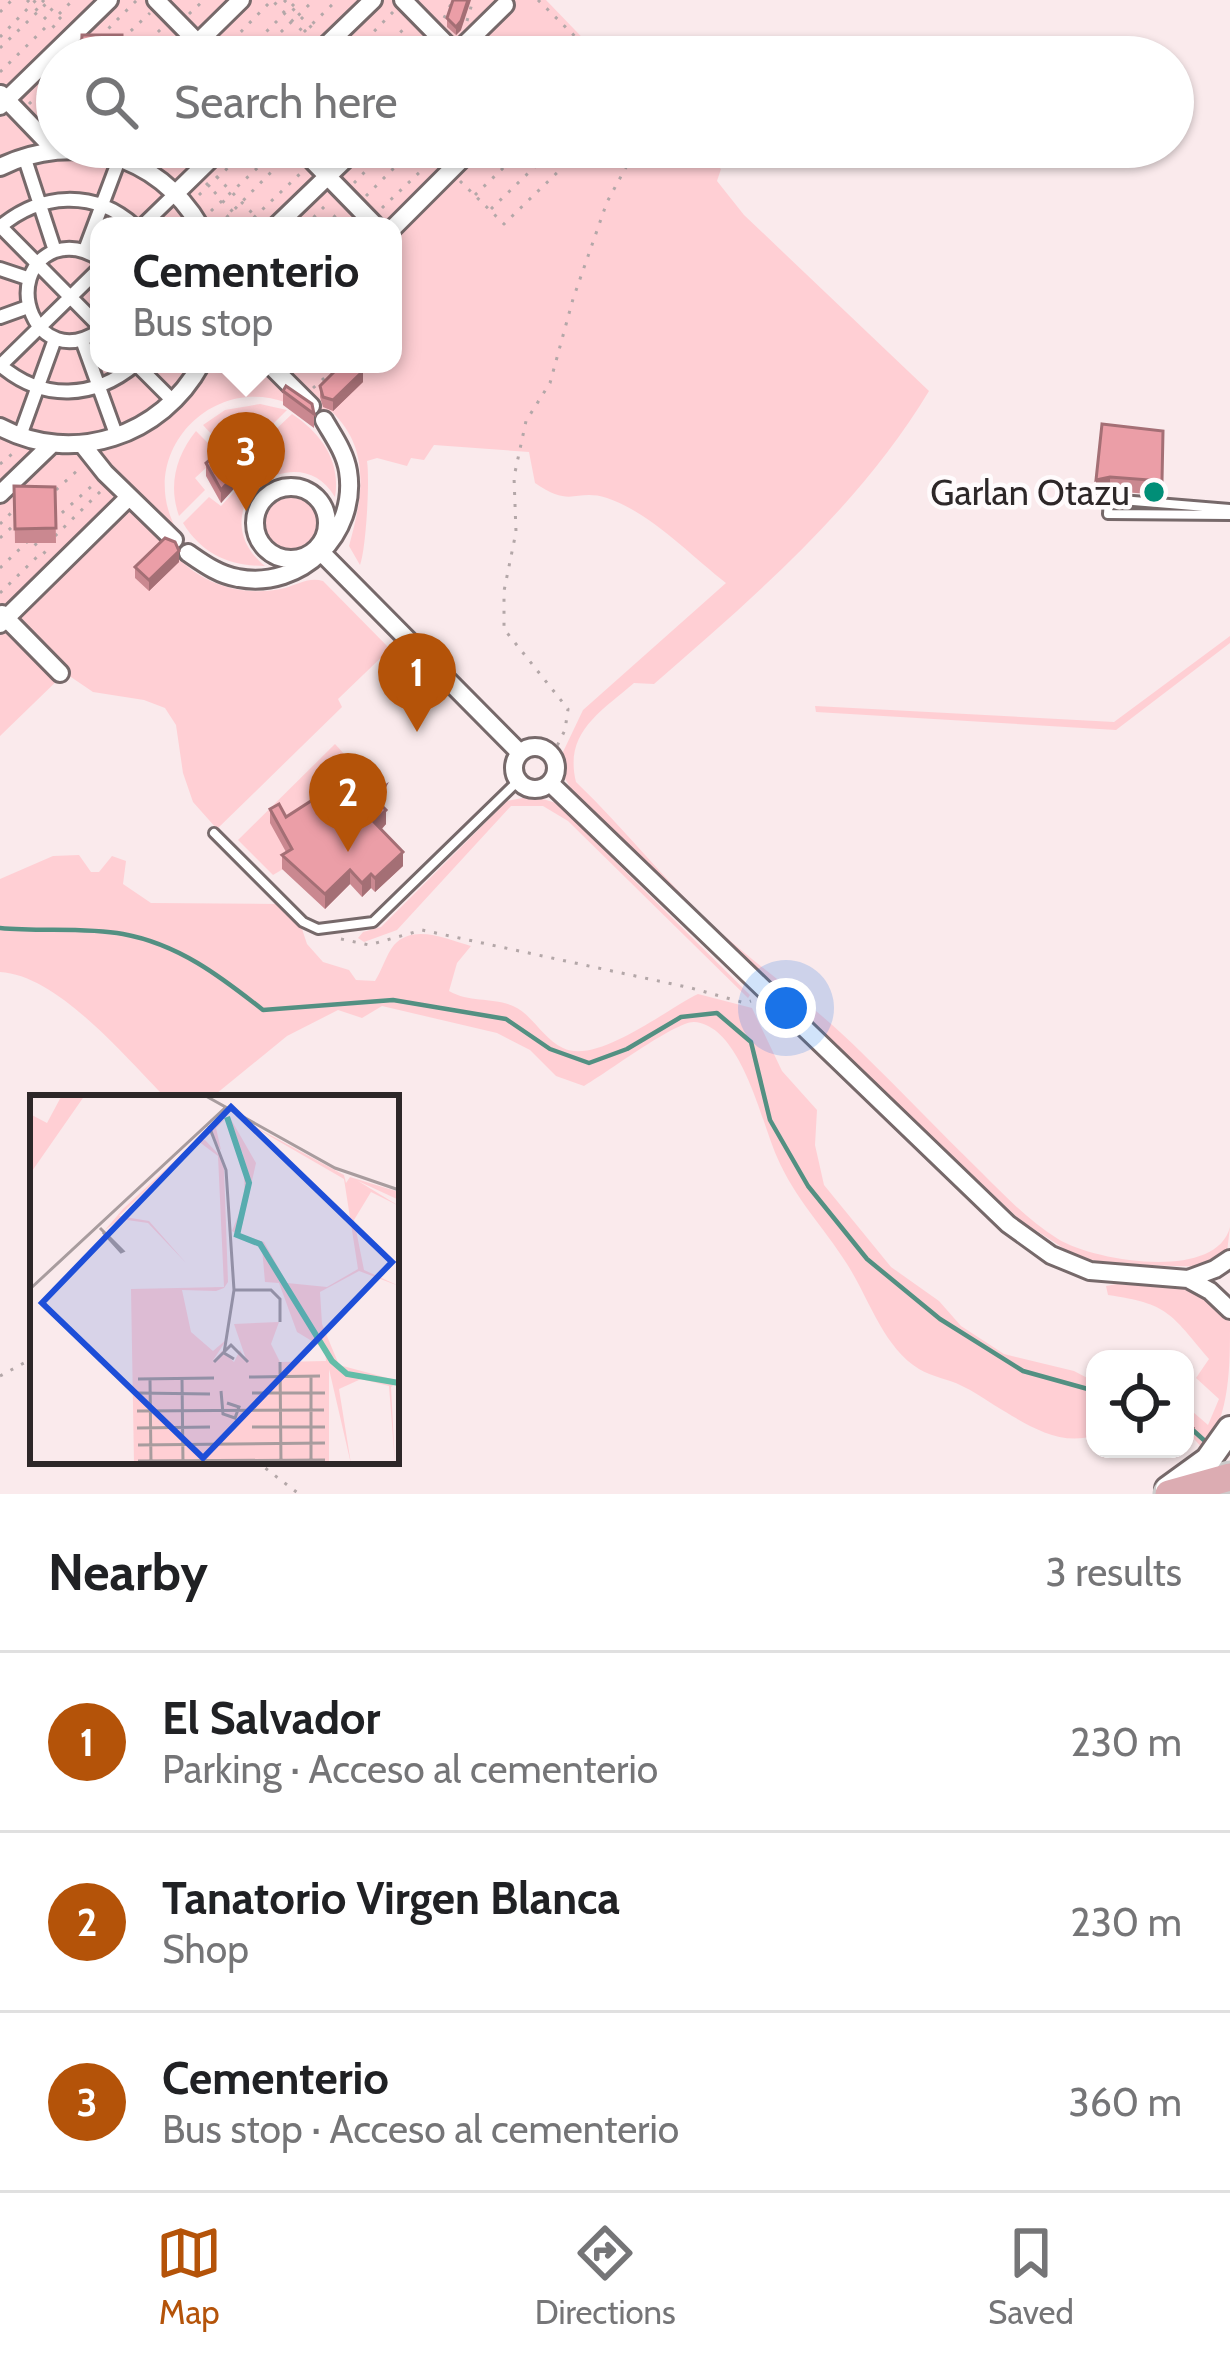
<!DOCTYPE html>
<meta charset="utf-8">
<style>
body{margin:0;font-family:Cabin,sans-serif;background:#f6f6f6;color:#202124}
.controls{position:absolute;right:36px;bottom:36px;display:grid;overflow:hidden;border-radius:24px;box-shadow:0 3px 9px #0004}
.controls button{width:108px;height:108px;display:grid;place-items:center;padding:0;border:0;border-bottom:3px solid #e0e0e0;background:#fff;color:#202124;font:60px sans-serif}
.you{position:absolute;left:786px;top:1008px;width:42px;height:42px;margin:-30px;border:9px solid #fff;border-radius:50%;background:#1a73e8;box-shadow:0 0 0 18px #1a73e833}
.badge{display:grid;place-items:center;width:78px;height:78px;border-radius:50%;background:#b45309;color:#fff;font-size:39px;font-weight:700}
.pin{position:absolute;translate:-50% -99px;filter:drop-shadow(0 3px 6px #0008)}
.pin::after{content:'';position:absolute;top:63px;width:42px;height:36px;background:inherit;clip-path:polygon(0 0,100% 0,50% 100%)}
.popup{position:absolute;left:90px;top:217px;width:312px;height:156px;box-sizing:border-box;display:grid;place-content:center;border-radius:24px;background:#fff;filter:drop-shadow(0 3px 9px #0005);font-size:39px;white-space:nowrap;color:#757577}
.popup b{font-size:45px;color:#202124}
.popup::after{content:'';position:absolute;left:50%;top:100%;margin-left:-24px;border:24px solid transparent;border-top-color:#fff}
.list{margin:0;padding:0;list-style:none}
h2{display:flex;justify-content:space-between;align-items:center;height:156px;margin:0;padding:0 48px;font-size:51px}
h2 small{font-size:39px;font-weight:400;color:#757577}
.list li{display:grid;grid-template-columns:78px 1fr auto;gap:36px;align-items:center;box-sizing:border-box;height:180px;padding:0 48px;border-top:3px solid #e0e0e0}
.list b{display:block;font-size:45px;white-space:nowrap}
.list p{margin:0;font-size:39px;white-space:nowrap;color:#757577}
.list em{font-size:39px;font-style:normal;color:#757577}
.icon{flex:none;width:66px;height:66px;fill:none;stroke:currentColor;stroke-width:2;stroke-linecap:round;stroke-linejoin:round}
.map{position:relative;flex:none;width:1230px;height:1494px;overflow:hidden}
.search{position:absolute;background:#fff;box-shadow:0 3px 9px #0004;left:36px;right:36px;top:36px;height:132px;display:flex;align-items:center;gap:30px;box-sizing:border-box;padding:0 42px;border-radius:66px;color:#757577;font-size:45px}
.sheet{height:696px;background:#fff}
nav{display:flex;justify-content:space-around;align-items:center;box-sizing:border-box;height:168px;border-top:3px solid #e0e0e0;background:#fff;font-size:33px;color:#757577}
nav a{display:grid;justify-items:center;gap:6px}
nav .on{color:#b45309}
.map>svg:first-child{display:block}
.green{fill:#ffcfd4;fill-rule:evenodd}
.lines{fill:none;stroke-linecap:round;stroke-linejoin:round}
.stream{stroke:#539082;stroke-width:4.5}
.service-casing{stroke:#76696a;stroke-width:14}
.pedestrian-casing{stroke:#76696a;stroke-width:18}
.minor-casing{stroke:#76696a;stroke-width:22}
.secondary-casing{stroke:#76696a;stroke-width:30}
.primary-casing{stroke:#cdcbcb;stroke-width:33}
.path{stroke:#b3a7a8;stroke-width:3;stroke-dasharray:3 9;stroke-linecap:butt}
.service{stroke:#fff;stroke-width:8}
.pedestrian{stroke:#fff;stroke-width:12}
.minor{stroke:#fff;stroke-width:16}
.secondary{stroke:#fff;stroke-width:24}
.primary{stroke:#dcacb2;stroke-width:27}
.wall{fill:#ca8890}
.shaded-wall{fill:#a46f75}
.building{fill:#eb9ea7;stroke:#a46f75;stroke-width:3}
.poi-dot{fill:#018e77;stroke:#fffbfc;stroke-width:4.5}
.labels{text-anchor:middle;stroke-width:9;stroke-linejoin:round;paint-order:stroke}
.poi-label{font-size:36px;fill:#2d2728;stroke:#fffbfc;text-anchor:end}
.inset-river{fill:none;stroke:#63bda8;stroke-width:6}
.inset-road{fill:none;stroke:#a89c9e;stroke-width:3}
.view{fill:#1d4ed8;fill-opacity:0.15;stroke:#1d4ed8;stroke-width:6}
.inset-edge{fill:none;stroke:#2d2728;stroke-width:6}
</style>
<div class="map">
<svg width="1230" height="1494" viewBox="0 0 1230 1494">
<rect width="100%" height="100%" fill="#faeaec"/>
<path class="green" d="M0,0H546L601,57H57V147H694L721,169L717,181L744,215L929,391C860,506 754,597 654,684L634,683C599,713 564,733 576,782C626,830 669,886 721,933C767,973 817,1008 860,1051C901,1091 941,1133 982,1173C1006,1197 1029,1221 1058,1239C1094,1261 1216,1282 1230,1227L1227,1252L1207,1267L1113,1264L1077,1257L1020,1220L706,924L573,792L564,777L563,752L583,710L726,583C690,555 651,513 607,498C575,488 572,509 535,483L529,452L434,445L424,460L411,458L407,466L377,458L367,461C370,479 366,550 360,565L349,546C362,499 372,450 332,412L320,423C228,344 112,460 191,550L181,561C209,587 247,597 285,588C299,584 309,577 323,581L390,649L338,699L342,707L217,829L193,802L183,773L176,725L165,708L144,700L93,692L65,673L0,736ZM99,226H393V364H99Z
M260,404L287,410L271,426L263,424L226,450L203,425L225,410Z
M292,414C321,433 341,461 335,497C316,466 287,467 258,483L250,474L272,450L274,431Z
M196,431L220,455L195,478L205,490L179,516C168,485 176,456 196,431Z
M244,481L253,489C234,517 239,545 265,566C229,566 202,554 183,523L209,497L221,506Z
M263 523a28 28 0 1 1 56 0a28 28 0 1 1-56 0Z
M1230,636V643L1116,730L816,712L815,706L1114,722Z
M335,744L346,756L340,763L360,782L353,787L347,782L308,854L273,875L238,840Z
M533,796L556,803L750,995L748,998L568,821L543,806H511L397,930L364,942L358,938L363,932L381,927L507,801Z
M79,855L91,872H99L112,856L126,861L123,884L151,903L278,904L302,929L307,944L323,962L349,970L356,980L375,981C382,970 386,955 394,945C414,923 448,940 471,946L457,963L449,991C470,1003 492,997 513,1006C532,1014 543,1039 563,1048C597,1065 665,1010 698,994L752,1008L782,1071L817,1110L815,1145L824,1185L891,1267L939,1301L961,1326L1004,1354L1074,1371L1095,1382V1435C1059,1448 1023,1422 994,1405C983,1398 973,1391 962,1386C949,1379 932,1377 919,1369C883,1347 869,1298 847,1264C823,1226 795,1199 777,1157C761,1121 741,1025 694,1022C676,1021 605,1074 584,1086L556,1076L530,1050L497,1033L382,1006L362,1018L338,1010L287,1036L211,1098H166C126,1058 58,975 0,972V879L53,856Z
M1117,1284C1157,1287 1210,1279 1230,1322C1230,1368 1230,1412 1205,1451L1185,1429V1405L1208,1425L1219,1399L1196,1378L1209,1359C1170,1313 1169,1304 1108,1295L1106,1286Z"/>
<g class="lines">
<path class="stream" d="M0,928C40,932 84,927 123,934C178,944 220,976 263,1010L393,1000L506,1019L550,1049L589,1063L627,1049L681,1017L717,1013L751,1042L770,1120L808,1186L867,1259L940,1319L1023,1371L1095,1391
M1185,1423L1206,1442"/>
<defs>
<path id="service" d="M1230,509L1109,499L1108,514L1230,515
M214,833L303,922L318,929L373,922L518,781"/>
<path id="pedestrian" d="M24,156L55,251
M0,226L99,326
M142,226L176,193
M0,227C40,193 94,189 135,226
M85,250L120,157
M99,259C86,250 71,246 55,251C0,273 35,373 99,331
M0,269L27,278
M0,317L25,308
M82,340L117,437
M0,365C43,402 94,399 136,364L174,402
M0,366L99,269
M20,436L55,339"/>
<path id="minor" d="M156,0L212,57
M403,0L459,57
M183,57L241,0
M314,57L373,0
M452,57L505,5
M1,94L54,149
M0,106L109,0
M299,147L376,226
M0,167C74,131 158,154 200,226
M176,193L223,147
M276,226L358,147
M393,228L474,147
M269,364L311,406
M0,427C73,466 162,436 201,364
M82,444L105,473L174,540
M255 523a36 36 0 1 1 72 0a36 36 0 1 1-72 0Z
M0,494L52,444
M318,549L520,753
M188,553C204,564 219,575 238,578C301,590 358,534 348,471C345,452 333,436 324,420
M2,614L60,673
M0,624L128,498
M514 768a21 21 0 1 1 42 0a21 21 0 1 1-42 0Z
M550,783L1008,1224L1051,1255L1090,1271L1188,1279L1215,1269L1230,1259
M1188,1279L1210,1291L1230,1310"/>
<path id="secondary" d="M1168,1489L1208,1460L1230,1429"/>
<path id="primary" d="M1169,1494L1230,1477"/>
</defs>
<use href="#service" class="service-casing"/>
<use href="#pedestrian" class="pedestrian-casing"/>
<use href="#minor" class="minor-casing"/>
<use href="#secondary" class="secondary-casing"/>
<use href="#primary" class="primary-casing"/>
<path class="path" d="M27,0L57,30
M42,0L65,23
M284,0L317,33
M538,0L596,57
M0,12L12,0
M59,14L73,0
M189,14L204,0
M444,18L453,0
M467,21L473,0
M0,37L36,0
M100,37L137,0
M122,39L150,13
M0,48L50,0
M224,49L272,0L310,39
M132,57L161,29
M153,57L173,37
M241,57L298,0
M255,57L314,0
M278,57L337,0
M349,57L394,11
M374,57L408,25
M388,57L413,34
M414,57L426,46
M0,72L50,23
M29,104L57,76
M40,114L57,97
M172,147L187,163
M416,147L431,162
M152,158L163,147
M485,158L497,147
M169,167L189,147
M216,176L259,220
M460,181L504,224L564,166L546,147
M206,183L246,226
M354,183L389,147
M199,195L250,147
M475,195L525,147
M366,196L415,147
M382,208L446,147
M491,209L549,153
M211,211L280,147
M218,226L288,155
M245,226L303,171
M305,226L329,202
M325,226L341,210
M313,388L340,364
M0,464L17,450
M56,490L80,468
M53,521L95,483
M0,524L13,511L11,508
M55,536L102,490
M0,538L14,525
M0,568L30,539L46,554
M0,593L42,552
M552,756L565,730L568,709L504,629V591L516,532L514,477L526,421L550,383L573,299L607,202L637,147
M341,939L369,945L422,930L691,988L745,1003L751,1001
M0,1376L33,1358
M256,1461L299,1494"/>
<use href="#service" class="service"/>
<use href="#pedestrian" class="pedestrian"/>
<use href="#minor" class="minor"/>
<use href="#secondary" class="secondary"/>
<use href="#primary" class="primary"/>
</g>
<path class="wall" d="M447,18L461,30L456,35L447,27Z
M363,382L333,411L323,407L320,397V386Z
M283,391L314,414V428L283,405Z
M1163,431L1162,495L1110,491L1096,495V480Z
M268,442L265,447V454L221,503L206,476V463Z
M14,486L55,487L56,543H15Z
M179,562L149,591L135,578V567Z
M351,786L385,800L382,806L386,824L381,830L403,866L375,892L371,888L362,897L350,884L325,909L282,869V855L286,852L270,823V809L286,817Z"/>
<path class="shaded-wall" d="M468,0H471L461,30L456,35V27Z
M363,371V382L333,411V400Z
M268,429L265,454L221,503V490L262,439Z
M1110,477V491L1096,495V480Z
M179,551V562L149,591V580Z
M385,786V800L377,815V801Z
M386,810V824L374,837V822Z
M403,852V866L375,892V878Z
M350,870V884L325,909V894Z
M371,874V888L362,897V883Z
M1193,1428V1439L1184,1453L1185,1441Z"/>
<path class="building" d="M453,0H468L461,21L456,27L447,18Z
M82,35H122V57H81Z
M342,364H356L363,371L333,400L323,397L320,386Z
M286,386L312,404L314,414L283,391Z
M263,420L268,429L262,439L265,442L221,490L206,463L251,424Z
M1102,424L1163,431L1162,481L1110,477L1096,480Z
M14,486L55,487L56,528L15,529Z
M165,538L175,542L179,551L149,580L135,567Z
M345,779L351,786L357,782L370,795L385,786L377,801L386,810L374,822L403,852L375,878L371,874L362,883L350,870L325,894L282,855L292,849L270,809L279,804L286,817Z
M1185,1423L1193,1428L1185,1441Z"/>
<circle class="poi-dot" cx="1154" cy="492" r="12"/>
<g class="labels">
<g class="poi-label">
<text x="1130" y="505">Garlan Otazu</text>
</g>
</g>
<g transform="translate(30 1095)">
<rect width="369" height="369" fill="#faeaec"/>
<path d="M32,0H55L0,79V19L17,28ZM199,21L226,68L210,139L234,147L257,188L297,192L328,174L314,84L205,21L314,80L316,88L320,82L369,97V105L328,86L369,111L341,97L324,125L334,175L369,191L329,176L290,197L292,229L309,270L369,286L361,292L365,369L359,291L331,284L309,294L321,369L299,274V369H104L101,194L194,192L188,61L168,46L89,121L119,126L156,168L118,128L90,124L75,135L93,114L166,46L175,45L191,62L194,74L198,187L194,193L186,196L152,195L161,237L183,256L197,244L182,267L192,256L204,267L210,255L217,267L204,229L249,227L241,249L250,267L296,266L295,254L267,237L249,188L235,187L232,153L202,136L215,104L213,59L195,24L186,33L191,55L178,36Z" fill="#ffcfd4"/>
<path class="inset-river" d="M197,22L219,88L207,140L230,149L302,266L317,279L369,288"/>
<path class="inset-road" d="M174,0L305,73L369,95M179,31L196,75L204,195L194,258L204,264M70,133L93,156L91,157L73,137M0,194L196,12M204,195H241L250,204V227M184,267L201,250L218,267M250,267L251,369M281,281V369M219,282L290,281M108,284L184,283M120,284L121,369M152,284L153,369M191,296L193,319L205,323L209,312L197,308M108,298L180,299M222,298H295M107,316L294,315M222,332H295M107,333L180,332M108,350L295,348M108,366L295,365"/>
<path class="view" d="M201,12L362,167L173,363L12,208Z"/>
<rect width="369" height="369" class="inset-edge"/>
</g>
</svg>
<div class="controls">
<button><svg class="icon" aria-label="locate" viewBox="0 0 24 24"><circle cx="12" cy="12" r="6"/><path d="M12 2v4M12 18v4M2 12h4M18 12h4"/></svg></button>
</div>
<div class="you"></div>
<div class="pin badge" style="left:417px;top:732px">1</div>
<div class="pin badge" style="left:348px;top:852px">2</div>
<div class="pin badge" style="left:246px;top:511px">3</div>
<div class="popup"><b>Cementerio</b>Bus stop</div>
<div class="search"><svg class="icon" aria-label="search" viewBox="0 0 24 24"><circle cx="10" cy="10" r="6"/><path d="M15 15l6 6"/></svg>Search here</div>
</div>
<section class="sheet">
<h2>Nearby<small>3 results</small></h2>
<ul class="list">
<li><span class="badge">1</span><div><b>El Salvador</b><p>Parking · Acceso al cementerio</p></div><em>230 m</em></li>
<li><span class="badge">2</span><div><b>Tanatorio Virgen Blanca</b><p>Shop</p></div><em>230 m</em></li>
<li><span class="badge">3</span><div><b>Cementerio</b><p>Bus stop · Acceso al cementerio</p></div><em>360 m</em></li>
</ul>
</section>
<nav>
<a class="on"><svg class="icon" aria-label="map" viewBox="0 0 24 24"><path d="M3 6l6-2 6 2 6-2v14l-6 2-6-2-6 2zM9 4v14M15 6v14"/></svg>Map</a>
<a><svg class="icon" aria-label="directions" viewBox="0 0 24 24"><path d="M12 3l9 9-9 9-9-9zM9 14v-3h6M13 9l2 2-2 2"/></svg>Directions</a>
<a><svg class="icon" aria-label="saved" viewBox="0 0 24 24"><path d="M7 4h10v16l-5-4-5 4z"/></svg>Saved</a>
</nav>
